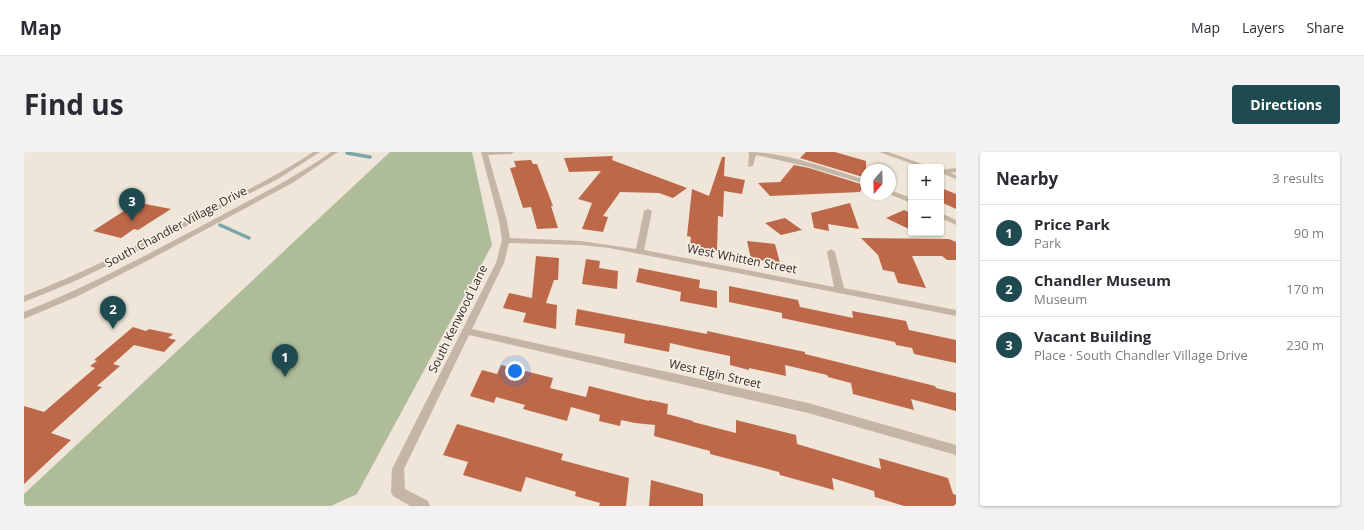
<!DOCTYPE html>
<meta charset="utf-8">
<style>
body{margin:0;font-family:"Open Sans",sans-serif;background:#f2f2f3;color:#2b2b33}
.controls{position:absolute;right:12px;top:12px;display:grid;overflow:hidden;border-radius:4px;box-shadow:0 1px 3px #0004}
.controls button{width:36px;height:36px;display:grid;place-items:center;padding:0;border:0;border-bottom:1px solid #e1e1e2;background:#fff;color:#2b2b33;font:20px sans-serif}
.compass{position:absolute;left:836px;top:12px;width:36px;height:36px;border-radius:50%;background:#fff;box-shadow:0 1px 3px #0004;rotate:199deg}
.you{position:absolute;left:491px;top:219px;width:14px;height:14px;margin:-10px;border:3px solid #fff;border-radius:50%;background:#1a73e8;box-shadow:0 0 0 6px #1a73e833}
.badge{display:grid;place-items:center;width:26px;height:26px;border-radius:50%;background:#1f4b50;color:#fff;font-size:13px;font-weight:700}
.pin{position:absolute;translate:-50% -33px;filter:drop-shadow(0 1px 2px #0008)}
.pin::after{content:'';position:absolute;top:21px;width:14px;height:12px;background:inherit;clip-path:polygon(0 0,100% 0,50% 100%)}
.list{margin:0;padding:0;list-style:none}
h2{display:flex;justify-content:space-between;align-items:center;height:52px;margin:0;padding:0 16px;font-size:17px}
h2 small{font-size:13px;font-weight:400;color:#7c7c81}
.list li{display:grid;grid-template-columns:26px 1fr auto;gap:12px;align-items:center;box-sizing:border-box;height:56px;padding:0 16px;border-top:1px solid #e1e1e2}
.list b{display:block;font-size:15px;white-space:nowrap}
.list p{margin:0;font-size:13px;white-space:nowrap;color:#7c7c81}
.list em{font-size:13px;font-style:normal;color:#7c7c81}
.map{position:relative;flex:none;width:932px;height:354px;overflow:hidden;border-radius:4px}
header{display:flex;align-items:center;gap:24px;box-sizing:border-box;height:56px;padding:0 20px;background:#fff;border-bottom:1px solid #e1e1e2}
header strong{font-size:19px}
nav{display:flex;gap:22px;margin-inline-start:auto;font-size:14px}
.intro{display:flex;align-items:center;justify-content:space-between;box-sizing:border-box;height:96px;padding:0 24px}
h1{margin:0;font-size:28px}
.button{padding:10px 18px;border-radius:4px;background:#1f4b50;color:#fff;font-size:14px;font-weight:700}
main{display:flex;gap:24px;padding:0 24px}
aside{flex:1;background:#fff;border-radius:4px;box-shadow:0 1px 3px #0004}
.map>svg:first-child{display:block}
.green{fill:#afbc9a}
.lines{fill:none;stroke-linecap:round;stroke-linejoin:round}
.stream{stroke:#7aa6a9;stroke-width:3.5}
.building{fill:#bc6849}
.minor{fill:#c5b5a6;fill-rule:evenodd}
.tertiary{fill:#c5b5a6;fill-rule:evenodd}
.labels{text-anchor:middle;stroke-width:3.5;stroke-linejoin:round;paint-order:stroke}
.street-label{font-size:12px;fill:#322a26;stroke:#f7efe4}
</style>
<header>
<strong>Map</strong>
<nav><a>Map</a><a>Layers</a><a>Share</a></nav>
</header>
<div class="intro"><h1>Find us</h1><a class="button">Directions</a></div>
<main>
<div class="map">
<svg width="932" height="354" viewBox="0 0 932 354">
<rect width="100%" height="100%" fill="#efe5d8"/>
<path class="green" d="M366,0H448L468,93L333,342L307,354H0V342Z"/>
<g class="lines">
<path class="stream" d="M323,1L346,5
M196,73L225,86"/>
</g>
<path class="building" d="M782,0H811L842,9V26L776,6Z
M589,4L588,8L663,36L649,46L635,41L596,40L579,64L584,65L579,80L558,77L568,51L554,47L577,19L545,20L540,6Z
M698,5H701L700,24L721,28L718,42L700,39L699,65L694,64L693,99L666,94L667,85L663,84L668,37L685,44Z
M507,8L509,12H513L529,54H527L534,76L513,77L507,55L499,56L486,16L492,15L490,9Z
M770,13L785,16L840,33L836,40L746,44L734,31L756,30Z
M917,36L932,42V57L917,50Z
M116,51L147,57L114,78L110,77L97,86L69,79L103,57H105Z
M826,51L835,77L804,72L805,79L790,76L787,61Z
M880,58L887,61V78L862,66Z
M761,66L778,78L757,83L741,71Z
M837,86L925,87L932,90V108H923L918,104H888L902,136L874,131L870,120L859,118L854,103Z
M723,89L751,92L756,111L727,107Z
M512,104L535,106L534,128H530L522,151L533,153L532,177L499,170L502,161L479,156L485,141L508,146Z
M562,107L576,109L575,116L594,119L593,137L558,132Z
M615,116L676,128L675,136L693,139V156L656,149L657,140L612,130Z
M705,134L774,148L776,155L810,162L829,166L828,159L882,169L885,178L932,188V211L890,202L888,196L872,193L871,190L758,166V161L705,150Z
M553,157L683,182V179L781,200V202L911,234L912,236L932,241V259L887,247L890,258L829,242L827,231L804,225L803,223L761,213L762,224L725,216V218L706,213V204L672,197L646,191L645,200L600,191L601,182L551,173Z
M109,175L122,179L125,177L149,182L144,186L152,188L140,200L110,193L89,212L96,214L73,234L78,235L27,281L47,288L0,332V254L20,260L71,216L66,214L73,209L70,208Z
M477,213L529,226L526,236L562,245L565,234L625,249V248L644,252L643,262L669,269V270L712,281V268L772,283L773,292L857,317L855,306L924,326L929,342L932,343V354H880L851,345L850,339L808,326L810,338L756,323L755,320L686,302V299L630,284L631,273L611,271L597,268L596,274L575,269L576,263L547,255L543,269L499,257L501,253L472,245L470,251L446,244L458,218L473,222Z
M433,272L539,302L537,308L605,326L602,354H575L576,351L551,344L552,340L502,325L497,340L439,323L444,310L419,303Z
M627,328L679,342V354H625Z"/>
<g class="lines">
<path class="minor" d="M457,0H490L487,2L464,3L483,69L486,86L557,89L612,97L620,59L624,57L628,59L620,98L810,135L803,100L807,97L811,100L820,136L932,158V164L585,96L557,93L485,91L480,111L448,177L784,251L932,293V303L784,261L445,183L380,317L381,337L404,349L406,354H386L369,344L367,340L368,317L472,111L478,88L475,69Z
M724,0C761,0 806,17 842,28V32L785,15L732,3L729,14L724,15L725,2Z
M932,16V20L917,22V18Z
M866,38L887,46V51L865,42H866Z
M917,61L932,68V73L917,66Z"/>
<path class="tertiary" d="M289,0H296L254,27L116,98L49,130L0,150V144C59,121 115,92 171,64C211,44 252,25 289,0Z
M307,0H314L270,30L123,109L52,145L0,167V160C63,135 123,103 183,71C225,48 268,28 307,0Z
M855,0H864L907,15H897Z
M917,17L932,23V27L917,21Z"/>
</g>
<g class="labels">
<g class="street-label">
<text transform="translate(152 75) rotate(-28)" y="4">South Chandler Village Drive</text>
<text transform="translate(718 107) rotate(11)" y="4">West Whitten Street</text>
<text transform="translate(434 167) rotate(-64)" y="4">South Kenwood Lane</text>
<text transform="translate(691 222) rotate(13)" y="4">West Elgin Street</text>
</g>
</g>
</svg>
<div class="controls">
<button>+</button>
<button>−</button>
</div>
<svg class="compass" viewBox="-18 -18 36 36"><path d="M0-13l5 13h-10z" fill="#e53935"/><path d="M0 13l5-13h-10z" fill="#7c7c81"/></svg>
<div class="you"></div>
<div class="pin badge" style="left:261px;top:225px">1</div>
<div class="pin badge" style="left:89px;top:177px">2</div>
<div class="pin badge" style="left:108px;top:69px">3</div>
</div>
<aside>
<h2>Nearby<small>3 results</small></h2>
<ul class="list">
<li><span class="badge">1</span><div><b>Price Park</b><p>Park</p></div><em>90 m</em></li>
<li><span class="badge">2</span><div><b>Chandler Museum</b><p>Museum</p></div><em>170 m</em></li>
<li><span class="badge">3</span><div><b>Vacant Building</b><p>Place · South Chandler Village Drive</p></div><em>230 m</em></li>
</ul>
</aside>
</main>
